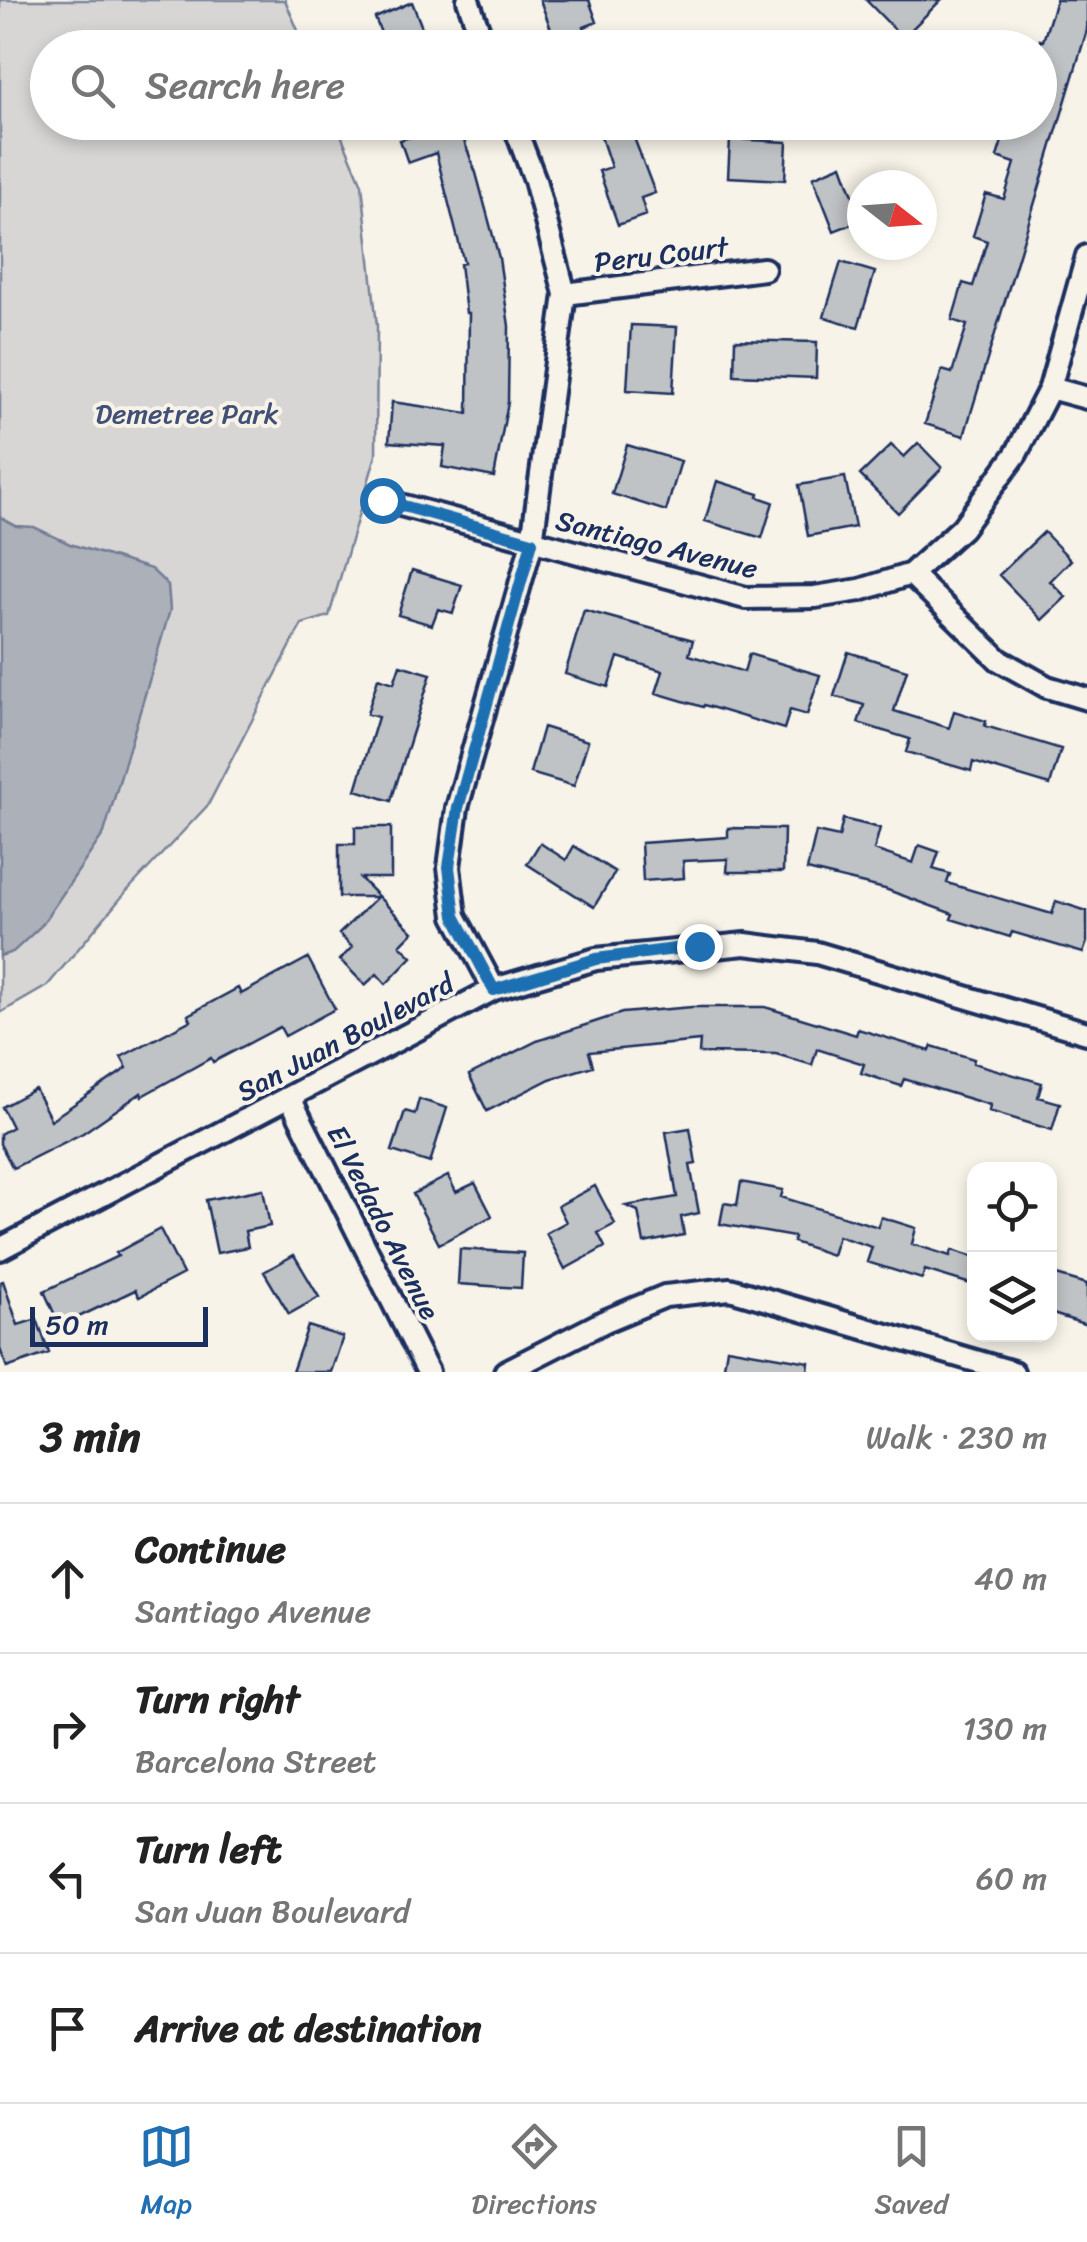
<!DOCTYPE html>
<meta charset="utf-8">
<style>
body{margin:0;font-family:Sriracha,sans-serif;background:#f6f6f6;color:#222}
.controls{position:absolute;right:30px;bottom:30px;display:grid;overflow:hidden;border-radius:20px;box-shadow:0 5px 15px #0003}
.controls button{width:90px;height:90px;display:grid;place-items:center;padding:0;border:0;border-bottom:2px solid #e0e0e0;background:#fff;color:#222;font:50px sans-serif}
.compass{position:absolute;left:847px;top:170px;width:90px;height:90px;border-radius:50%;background:#fff;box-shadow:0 5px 15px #0003;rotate:107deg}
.scale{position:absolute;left:30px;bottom:25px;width:178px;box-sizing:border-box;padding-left:10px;border:5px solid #1b2f5e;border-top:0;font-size:28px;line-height:35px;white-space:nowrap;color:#1b2f5e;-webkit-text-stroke:8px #f7f3e8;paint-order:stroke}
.stop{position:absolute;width:30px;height:30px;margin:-22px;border:8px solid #1f6fb2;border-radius:50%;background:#fff}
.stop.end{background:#1f6fb2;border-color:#fff;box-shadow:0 2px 10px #0008}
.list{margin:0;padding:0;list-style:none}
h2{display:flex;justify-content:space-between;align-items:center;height:130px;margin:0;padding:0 40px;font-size:42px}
h2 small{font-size:32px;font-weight:400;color:#767676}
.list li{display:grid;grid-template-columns:65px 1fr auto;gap:30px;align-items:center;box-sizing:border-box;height:150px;padding:0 40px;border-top:2px solid #e0e0e0}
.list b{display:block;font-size:38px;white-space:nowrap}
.list p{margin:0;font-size:32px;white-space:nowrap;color:#767676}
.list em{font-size:32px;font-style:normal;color:#767676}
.icon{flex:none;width:55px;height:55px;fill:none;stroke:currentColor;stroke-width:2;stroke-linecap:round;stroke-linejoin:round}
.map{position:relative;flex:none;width:1087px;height:1372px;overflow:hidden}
.search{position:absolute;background:#fff;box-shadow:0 5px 15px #0003;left:30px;right:30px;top:30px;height:110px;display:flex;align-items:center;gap:25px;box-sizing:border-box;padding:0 35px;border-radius:55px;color:#767676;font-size:38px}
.sheet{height:730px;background:#fff}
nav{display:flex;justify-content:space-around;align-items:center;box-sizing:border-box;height:140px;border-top:2px solid #e0e0e0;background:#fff;font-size:28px;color:#767676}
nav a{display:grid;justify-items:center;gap:5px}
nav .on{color:#1f6fb2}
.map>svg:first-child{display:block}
.green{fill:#d7d6d4;stroke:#798299;stroke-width:2.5}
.water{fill:#acb0b9;stroke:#727c95;stroke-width:2.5}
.building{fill:#c0c3c5;stroke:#1b2f5e;stroke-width:2.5}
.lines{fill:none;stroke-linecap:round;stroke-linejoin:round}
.minor-casing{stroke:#1b2f5e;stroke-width:28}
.minor{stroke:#f7f3e8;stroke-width:20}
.route{stroke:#1f6fb2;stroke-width:12}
.labels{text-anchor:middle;stroke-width:8;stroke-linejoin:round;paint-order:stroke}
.street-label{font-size:28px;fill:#1b2f5e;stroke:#f7f3e8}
.park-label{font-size:28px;fill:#415076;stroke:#f7f3e8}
</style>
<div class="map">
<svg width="1087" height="1372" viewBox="0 0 1087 1372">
<rect width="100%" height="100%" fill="#f7f3e8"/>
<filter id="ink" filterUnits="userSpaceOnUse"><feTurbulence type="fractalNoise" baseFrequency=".01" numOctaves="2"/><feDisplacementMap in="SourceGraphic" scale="20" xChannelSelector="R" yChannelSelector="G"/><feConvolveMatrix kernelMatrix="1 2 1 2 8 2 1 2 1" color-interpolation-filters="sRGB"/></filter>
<g filter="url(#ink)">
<path class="green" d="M0,0H285L305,47L48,48V122L336,123L362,184L377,326L376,455L329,616L302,624L208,805L126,892L47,986L0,1013Z"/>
<path class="water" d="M0,517L16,526L34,527L70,544L151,569L168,585L170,610L104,833L41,926L13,952L0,956Z"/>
<path class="building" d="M540,0H589L597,22L584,27L592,48H558Z
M866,0H941L903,38Z
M1056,0H1087V30L964,436L925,424L942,370L952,373L967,325L952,320L963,283L973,286L987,241L973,236L986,194L1004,199L1015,163L997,157L1008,122H1040V40L1043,41Z
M412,2L430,48H387L375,18Z
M409,122H457L476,173L499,258L509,326L508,402L494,477L442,467L445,446L389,442L392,402L468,413L469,313H466L460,264L464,263L436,153L408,163L400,140L414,136Z
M596,122H628L655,193L641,198L646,215L618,225L599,171L611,167Z
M730,139L787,142L785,180L728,177Z
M842,165L862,220L834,231L813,177Z
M841,262L875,272L858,327L824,317Z
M631,325L677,327L673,393L627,390Z
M735,340L817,342L816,378L734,375Z
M918,443L942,468L898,513L860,475L891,445L904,457Z
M627,445L681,461L666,511L612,494Z
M845,477L855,527L808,536L799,485Z
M717,481L759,494L758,497L773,502L762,538L705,521Z
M1044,532L1071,560L1050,581L1066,597L1042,620L999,575Z
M412,570L462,585L453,613L438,609L432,625L398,615Z
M584,610L693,640L689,655L744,672L749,654L820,675L807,715L790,710L784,729L704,705L703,707L656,693L663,671L618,657L608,687L565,674Z
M848,652L907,670L894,711L949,728L954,711L986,721L985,726L1061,749L1050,785L973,762L971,771L906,752L910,739L858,723L864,705L834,696Z
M400,665L431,674L391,801L356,790L378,717L367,714L378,678L394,683Z
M543,727L588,741L574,786L530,773Z
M843,819L880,828L874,850L913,863L919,845L939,852L933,869L950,874L947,883L1052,914L1056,901L1087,911V942L1083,953L1012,932L1010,937L951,919L953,914L885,889L807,870L816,832L839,837Z
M355,827H391V878H360L413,932L400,945L412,957L386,984L377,974L365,985L340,960L352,947L339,934L377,897H339V844H355Z
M728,828L784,829L783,872H727L728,859L683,861L684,878L643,881L641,843L728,837Z
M540,843L566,860L574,846L615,872L594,907L527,864Z
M308,958L335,1009L285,1036L280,1027L213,1062L211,1058L142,1096L141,1093L83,1133L13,1168L0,1144V1134L12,1127L2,1107L35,1089L51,1120L127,1068L121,1057L191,1020L188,1015L238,988L241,994Z
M692,1007H765L856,1035L858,1029L930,1051L932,1046L974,1059L973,1063L1042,1083L1038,1097L1060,1103L1052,1130L989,1111L990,1105L904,1079L901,1086L861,1073L864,1064L817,1049L812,1065L776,1054L699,1053L700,1041L589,1052L593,1066L550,1079L487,1111L469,1075L537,1041L622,1013Z
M419,1099L447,1108L430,1163L392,1151L405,1111L415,1114Z
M690,1128L696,1164L690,1165L699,1213L681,1217L684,1235L644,1243L638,1211L626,1206L677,1197L666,1132Z
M448,1176L456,1192L475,1183L492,1216L439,1244L413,1194Z
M741,1182L783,1190L781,1197L878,1227L881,1217L916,1228L912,1244L950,1256L952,1250L974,1257V1285L925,1270L922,1279L867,1262L872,1247L838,1236L832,1255L793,1242L794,1237L720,1224L724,1203L737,1205Z
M595,1186L615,1224L598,1233L605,1247L565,1269L546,1233L566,1222L558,1206Z
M263,1189L270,1226L245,1231L248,1247L217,1253L206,1200Z
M160,1229L183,1274L139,1297L135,1290L60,1326L44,1291L118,1256L116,1253Z
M460,1249L523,1253L521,1288L458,1284Z
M294,1255L319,1297L289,1314L264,1272Z
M1050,1273L1087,1284V1325L1050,1313Z
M3,1281L18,1325L37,1319L49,1353L7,1368L0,1349V1282Z
M308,1326L343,1337L331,1372H292Z
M727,1348L809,1362L808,1372H723Z"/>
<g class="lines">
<defs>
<path id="minor" d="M468,0L485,48
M565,294L764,269
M1050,388L1087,398
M382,500L746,598L815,597L860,590L911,574L962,528L1016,454L1050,388L1087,256
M911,574L999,660L1047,687L1087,699
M494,989L455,916L449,867L457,808L532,542L565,294L535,180L513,122
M290,1098L428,1372
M0,1249L494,989L596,959L745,944L817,953L1087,1033
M505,1372L605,1321L665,1296L730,1289L1013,1372"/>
</defs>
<use href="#minor" class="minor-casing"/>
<use href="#minor" class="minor"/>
</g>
</g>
<g class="lines" filter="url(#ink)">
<path class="route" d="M382,500L532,542L458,808L449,867L455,916L494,990L596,959L699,946"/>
</g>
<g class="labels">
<g class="street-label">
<text transform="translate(661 254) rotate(-7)" y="10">Peru Court</text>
<text transform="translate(657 544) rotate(14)" y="10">Santiago Avenue</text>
<text transform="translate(345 1037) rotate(-28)" y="10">San Juan Boulevard</text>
<text transform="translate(384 1222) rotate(63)" y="10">El Vedado Avenue</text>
</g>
<g class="park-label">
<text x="187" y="423">Demetree Park</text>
</g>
</g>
</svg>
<div class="controls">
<button><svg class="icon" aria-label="locate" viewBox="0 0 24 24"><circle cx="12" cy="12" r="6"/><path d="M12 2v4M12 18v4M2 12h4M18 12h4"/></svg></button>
<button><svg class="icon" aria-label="layers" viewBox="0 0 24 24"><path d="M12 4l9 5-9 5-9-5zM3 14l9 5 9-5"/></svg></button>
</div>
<svg class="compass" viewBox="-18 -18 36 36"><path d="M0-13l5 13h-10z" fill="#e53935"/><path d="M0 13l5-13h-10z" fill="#767676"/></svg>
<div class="scale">50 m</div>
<div class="stop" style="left:382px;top:500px"></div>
<div class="stop end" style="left:699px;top:946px"></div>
<div class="search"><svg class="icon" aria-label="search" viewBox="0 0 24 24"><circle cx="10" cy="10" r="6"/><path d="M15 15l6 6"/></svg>Search here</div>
</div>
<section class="sheet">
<h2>3 min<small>Walk · 230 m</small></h2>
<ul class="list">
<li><svg class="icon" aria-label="ahead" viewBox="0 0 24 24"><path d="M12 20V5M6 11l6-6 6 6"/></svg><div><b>Continue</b><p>Santiago Avenue</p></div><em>40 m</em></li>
<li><svg class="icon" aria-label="right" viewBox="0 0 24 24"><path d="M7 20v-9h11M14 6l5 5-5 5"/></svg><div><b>Turn right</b><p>Barcelona Street</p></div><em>130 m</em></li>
<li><svg class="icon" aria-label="left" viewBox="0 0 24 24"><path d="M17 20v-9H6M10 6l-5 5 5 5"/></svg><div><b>Turn left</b><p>San Juan Boulevard</p></div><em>60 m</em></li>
<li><svg class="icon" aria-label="arrive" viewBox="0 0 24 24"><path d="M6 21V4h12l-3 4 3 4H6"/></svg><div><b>Arrive at destination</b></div></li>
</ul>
</section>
<nav>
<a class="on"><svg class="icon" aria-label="map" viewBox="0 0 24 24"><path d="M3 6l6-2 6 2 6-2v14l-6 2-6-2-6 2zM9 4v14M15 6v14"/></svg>Map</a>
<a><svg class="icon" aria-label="directions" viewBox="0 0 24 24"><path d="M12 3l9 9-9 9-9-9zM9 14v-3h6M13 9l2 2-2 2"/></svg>Directions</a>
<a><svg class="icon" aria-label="saved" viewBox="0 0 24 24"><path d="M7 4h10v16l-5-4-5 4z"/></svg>Saved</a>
</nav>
